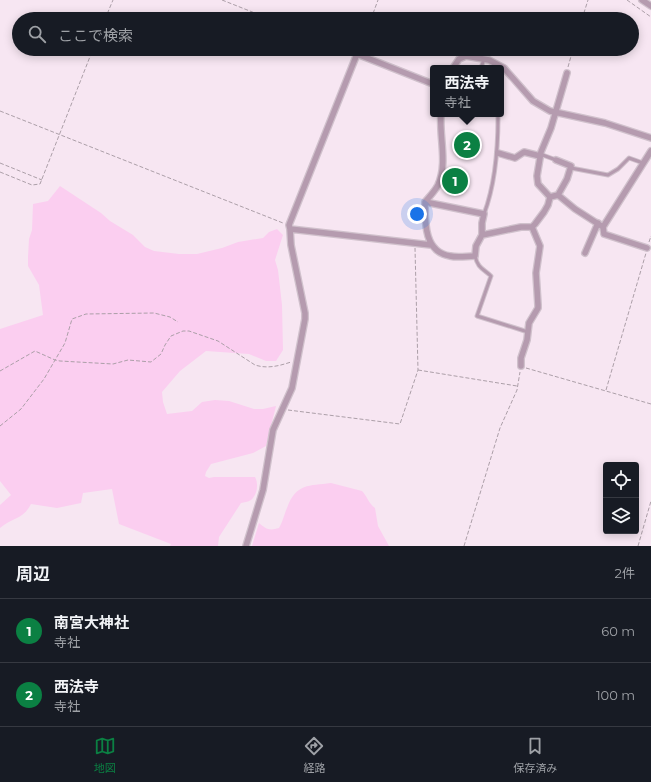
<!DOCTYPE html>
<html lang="ja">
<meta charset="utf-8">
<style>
body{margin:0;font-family:Montserrat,"Noto Sans JP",sans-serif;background:#242831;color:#f1f3f6}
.controls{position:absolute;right:12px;bottom:12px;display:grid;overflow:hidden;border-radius:4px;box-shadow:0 2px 10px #0003}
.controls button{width:36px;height:36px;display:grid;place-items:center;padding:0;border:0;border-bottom:1px solid #363941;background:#171b24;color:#f1f3f6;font:20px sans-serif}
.you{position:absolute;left:417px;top:214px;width:14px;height:14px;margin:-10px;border:3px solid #fff;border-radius:50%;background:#1a73e8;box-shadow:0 0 0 6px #1a73e833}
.badge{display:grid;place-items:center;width:26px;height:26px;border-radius:50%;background:#0b8043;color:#fff;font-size:13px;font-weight:700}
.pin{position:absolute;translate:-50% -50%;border:2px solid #fff;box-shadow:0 1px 4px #0006}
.popup{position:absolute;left:430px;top:65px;width:74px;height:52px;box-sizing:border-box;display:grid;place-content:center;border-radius:4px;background:#171b24;filter:drop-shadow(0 1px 3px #0005);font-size:13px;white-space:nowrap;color:#9ea1a6}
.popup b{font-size:15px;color:#f1f3f6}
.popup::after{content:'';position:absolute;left:50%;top:100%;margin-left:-8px;border:8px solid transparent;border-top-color:#171b24}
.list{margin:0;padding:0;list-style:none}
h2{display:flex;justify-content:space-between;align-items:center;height:52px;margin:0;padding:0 16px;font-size:17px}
h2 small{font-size:13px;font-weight:400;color:#9ea1a6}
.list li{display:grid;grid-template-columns:26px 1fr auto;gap:12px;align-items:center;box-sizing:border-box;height:64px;padding:0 16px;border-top:1px solid #363941}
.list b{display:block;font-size:15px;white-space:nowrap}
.list p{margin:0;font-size:13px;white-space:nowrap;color:#9ea1a6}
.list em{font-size:13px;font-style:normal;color:#9ea1a6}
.icon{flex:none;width:22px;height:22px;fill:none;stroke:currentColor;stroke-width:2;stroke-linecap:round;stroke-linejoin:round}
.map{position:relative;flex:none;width:651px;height:546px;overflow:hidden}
.search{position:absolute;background:#171b24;box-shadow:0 2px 10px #0003;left:12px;right:12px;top:12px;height:44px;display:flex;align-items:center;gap:10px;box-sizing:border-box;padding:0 14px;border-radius:22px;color:#9ea1a6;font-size:15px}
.sheet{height:180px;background:#171b24}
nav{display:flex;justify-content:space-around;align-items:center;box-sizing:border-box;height:56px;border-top:1px solid #363941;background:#171b24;font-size:11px;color:#9ea1a6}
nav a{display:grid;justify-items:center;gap:2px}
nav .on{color:#0b8043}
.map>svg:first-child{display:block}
.green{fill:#fbcef0}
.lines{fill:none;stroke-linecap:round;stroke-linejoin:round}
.lane-casing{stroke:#d0c1cc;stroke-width:5}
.street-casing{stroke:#d0c1cc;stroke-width:8}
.path{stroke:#ac9fa8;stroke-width:1;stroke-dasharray:4 2;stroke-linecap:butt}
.lane{stroke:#b59baf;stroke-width:3}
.street{stroke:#b59baf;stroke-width:5.5}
</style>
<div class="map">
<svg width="651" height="546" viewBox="0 0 651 546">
<rect width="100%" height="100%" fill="#f7e6f2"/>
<path class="green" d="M60,186L101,213L110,221L133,235L145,247L154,251L179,254H197L222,248L238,242L263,238L269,232L277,229L283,235L275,260L278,270L282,305L283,350L276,361H266L249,354L206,351L180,371L162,392L163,402L167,414L192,411L202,402L215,400L229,401L254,409H263L276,406L266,446L253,453L211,464L206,472L205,476L209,478L214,477H255C259,484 257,495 251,500C248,502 244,502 241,503L219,537L218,546H170L171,544L119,524L112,489L83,493L81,503L57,508L31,504C23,520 13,517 0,528V505L11,495L0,481V329L43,315L39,285L28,266V257L29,239L32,230L33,204L48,201Z
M331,483L362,491C367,496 369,504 375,508L378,526L389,546H252L259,523C266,529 269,531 279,528C283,521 284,515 287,508C296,483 309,486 331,483Z"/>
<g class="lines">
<defs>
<path id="lane" d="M481,68L484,59
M501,106V109
M540,154L556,160
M571,168L608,175L618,169L629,158L643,163
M484,214C495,185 498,148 498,117L499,114
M475,256C478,268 482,268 491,276L477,316L528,332"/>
<path id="street" d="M642,0L651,6
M453,68L459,59L466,56L489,60L504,68L533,101L550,111L605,123L651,138
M567,73L551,128L541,152L537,176L538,184L550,197L558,195L575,209L603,227L604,234L647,248
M441,114C439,137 448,163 438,185C435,191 430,196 425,202C425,222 424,252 450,256C458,258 467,256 475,256L476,246L482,235L521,227H532L535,224L544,212L548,205L550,197
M498,153L515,158L524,152L540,156
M556,160L571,166L567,179L558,195
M425,202L484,214L482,223V235
M603,227L651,151
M290,229L289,225L357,54L433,84
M585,253L598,223
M521,366V358L527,340L529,323L538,308V305L536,273L540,246L532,227
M246,546L263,490L273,430L292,388L305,319V313L291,245L290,229L431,245"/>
</defs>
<use href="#lane" class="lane-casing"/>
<use href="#street" class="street-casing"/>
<path class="path" d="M222,0L270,19
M627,0L651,17
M105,19L113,0
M371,19L378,0
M582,19L588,0
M346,49L352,52
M568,67L573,49
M0,111L283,223
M0,163L42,180
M0,172L32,185L40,184L93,49
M649,242L651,236
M526,368L651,404
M418,370L517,386
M0,371L35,351L55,360L60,361L113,364L128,360L151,362L161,354L165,345L171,336L183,331H189L218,341L255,365C267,369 279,366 291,362
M606,390L646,253
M288,410L400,424L418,370L415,248
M0,426L21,409L44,379L65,343L72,319L86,314L154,313L170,317L178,322
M464,546L500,428L517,390L520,372
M638,546L651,501"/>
<use href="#lane" class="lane"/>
<use href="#street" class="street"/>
</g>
</svg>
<div class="controls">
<button><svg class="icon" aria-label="locate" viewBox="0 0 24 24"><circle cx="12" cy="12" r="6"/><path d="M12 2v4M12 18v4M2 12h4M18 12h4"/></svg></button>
<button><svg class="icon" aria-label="layers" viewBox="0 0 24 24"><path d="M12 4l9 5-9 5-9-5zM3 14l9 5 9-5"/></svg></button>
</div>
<div class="you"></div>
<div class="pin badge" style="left:455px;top:181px">1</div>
<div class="pin badge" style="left:467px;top:145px">2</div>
<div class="popup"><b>西法寺</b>寺社</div>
<div class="search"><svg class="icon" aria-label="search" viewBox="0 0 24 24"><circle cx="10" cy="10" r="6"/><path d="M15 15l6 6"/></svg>ここで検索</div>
</div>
<section class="sheet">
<h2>周辺<small>2件</small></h2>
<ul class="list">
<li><span class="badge">1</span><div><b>南宮大神社</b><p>寺社</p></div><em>60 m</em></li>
<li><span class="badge">2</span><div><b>西法寺</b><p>寺社</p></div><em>100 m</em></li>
</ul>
</section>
<nav>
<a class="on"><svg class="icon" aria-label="map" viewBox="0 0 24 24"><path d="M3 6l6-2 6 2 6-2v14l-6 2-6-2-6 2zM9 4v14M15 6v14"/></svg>地図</a>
<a><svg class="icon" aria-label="directions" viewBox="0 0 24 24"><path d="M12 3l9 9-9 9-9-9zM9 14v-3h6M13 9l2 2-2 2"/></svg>経路</a>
<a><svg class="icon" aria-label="saved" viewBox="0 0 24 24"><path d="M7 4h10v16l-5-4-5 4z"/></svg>保存済み</a>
</nav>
